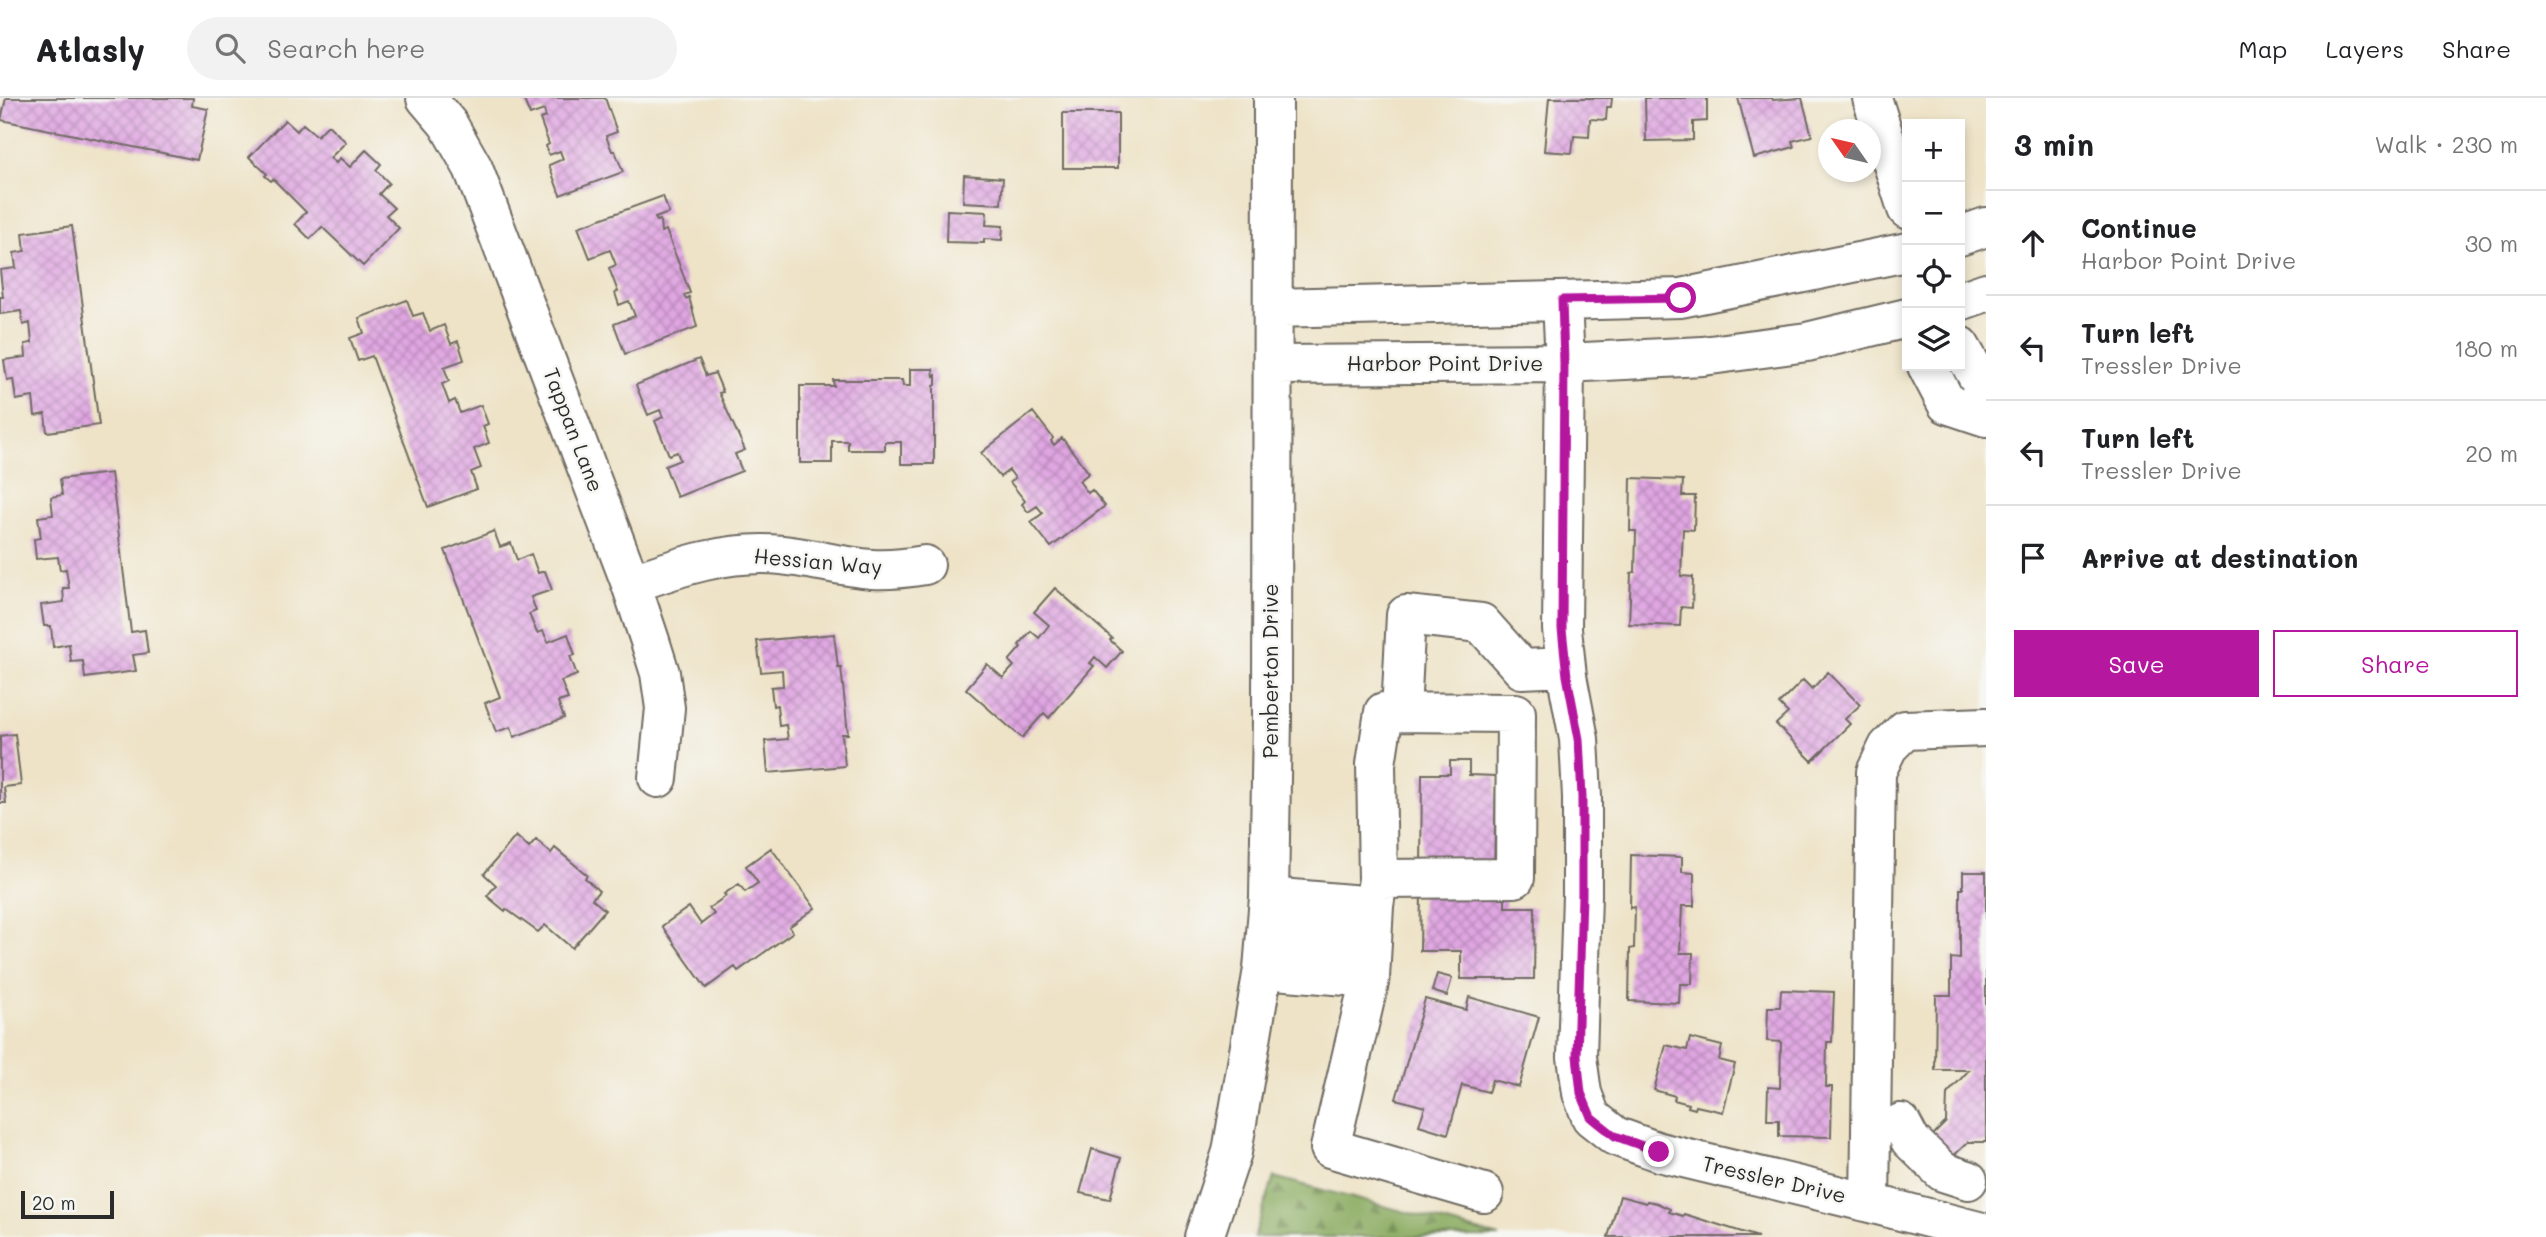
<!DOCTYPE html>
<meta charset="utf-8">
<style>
body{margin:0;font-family:Mali,sans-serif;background:#f2f2f2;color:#202124}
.controls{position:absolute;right:21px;top:21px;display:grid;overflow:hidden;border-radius:0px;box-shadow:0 4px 10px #0003}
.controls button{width:63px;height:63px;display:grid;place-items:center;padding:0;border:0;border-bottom:2px solid #e0e0e0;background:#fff;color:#202124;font:35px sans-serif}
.compass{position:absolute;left:1818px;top:21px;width:63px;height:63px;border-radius:50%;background:#fff;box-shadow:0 4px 10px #0003;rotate:304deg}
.scale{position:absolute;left:21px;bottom:18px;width:93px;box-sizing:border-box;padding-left:7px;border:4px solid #2b2b2b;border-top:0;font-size:19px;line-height:24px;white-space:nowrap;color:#2b2b2b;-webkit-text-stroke:5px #f6f6f2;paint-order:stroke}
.stop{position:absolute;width:21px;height:21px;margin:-16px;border:5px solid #b5179e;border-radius:50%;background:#fff}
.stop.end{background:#b5179e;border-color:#fff;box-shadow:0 2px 7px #0008}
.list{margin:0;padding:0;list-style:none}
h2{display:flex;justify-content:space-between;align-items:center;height:91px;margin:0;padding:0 28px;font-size:30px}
h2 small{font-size:23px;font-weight:400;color:#757577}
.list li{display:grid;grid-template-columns:46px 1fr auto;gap:21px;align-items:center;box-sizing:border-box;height:105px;padding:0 28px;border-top:2px solid #e0e0e0}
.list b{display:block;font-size:26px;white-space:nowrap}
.list p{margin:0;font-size:23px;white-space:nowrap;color:#757577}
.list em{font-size:23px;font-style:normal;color:#757577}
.actions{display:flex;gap:14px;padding:21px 28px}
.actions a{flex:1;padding:16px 0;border:2px solid #b5179e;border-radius:0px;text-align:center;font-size:24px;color:#b5179e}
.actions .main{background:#b5179e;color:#fff}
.icon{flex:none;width:38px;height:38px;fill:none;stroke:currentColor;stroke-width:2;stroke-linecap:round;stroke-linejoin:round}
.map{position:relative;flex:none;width:1986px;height:1139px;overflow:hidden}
header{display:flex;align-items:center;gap:42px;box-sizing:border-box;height:98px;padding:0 35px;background:#fff;border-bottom:2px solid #e0e0e0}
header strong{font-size:33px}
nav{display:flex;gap:38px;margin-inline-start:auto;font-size:24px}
.search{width:490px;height:63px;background:#f2f2f2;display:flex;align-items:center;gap:18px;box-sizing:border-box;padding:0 24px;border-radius:38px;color:#757577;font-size:26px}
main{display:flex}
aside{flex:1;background:#fff}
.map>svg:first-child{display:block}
.forest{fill:url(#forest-firs);stroke:#5a6a44;stroke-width:2}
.building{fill:url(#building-cross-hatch)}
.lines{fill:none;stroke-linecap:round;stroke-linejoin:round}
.minor-casing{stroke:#6f6b62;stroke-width:42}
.minor{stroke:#fff;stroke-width:38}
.route{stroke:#b5179e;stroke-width:9}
.labels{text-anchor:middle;stroke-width:5;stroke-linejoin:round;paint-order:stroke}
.street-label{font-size:21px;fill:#2b2b2b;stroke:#f6f6f2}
</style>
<header>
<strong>Atlasly</strong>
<div class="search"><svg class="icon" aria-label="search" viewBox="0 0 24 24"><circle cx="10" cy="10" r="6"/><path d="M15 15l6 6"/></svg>Search here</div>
<nav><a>Map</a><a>Layers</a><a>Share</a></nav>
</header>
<main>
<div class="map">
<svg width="1986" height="1139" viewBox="0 0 1986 1139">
<defs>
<pattern id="forest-firs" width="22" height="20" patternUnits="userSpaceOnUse" patternTransform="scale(1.75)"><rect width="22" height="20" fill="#89aa5e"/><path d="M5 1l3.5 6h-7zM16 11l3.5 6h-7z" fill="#708b4e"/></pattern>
<pattern id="building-cross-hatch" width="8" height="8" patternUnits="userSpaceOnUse" patternTransform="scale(1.75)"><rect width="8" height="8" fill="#e0a6e2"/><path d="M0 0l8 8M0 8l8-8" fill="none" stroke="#b687b7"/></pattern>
</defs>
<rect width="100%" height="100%" fill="#f6f6f2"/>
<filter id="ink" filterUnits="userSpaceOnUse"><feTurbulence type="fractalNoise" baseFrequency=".0143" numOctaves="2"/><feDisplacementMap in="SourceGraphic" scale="14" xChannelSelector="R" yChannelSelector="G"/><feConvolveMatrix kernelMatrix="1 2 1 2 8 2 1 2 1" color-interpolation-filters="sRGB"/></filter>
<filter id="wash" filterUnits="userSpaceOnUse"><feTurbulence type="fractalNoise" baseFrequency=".00686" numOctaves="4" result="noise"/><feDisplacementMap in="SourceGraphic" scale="28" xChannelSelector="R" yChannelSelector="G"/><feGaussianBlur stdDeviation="1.57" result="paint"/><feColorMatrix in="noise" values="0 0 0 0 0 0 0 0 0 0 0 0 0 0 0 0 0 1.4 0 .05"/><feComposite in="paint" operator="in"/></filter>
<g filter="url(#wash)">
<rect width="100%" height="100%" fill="#eee3c7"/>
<path class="forest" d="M1274,1079L1500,1139H1254Z"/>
<g id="blocks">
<path class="building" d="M6,0H193L192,8L208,11L197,62L1,22Z
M523,0H605L617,34L606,38L612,53H615L623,74L560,97L549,67L563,61L560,53L549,57L546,48L549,46L540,21L546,19L544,12L530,17Z
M1549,0H1612L1611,9H1607L1606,22L1590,21L1589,39L1574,38L1572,55L1544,53Z
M1645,0H1707V23L1693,24V42L1646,43Z
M1738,0H1772L1773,2L1802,0L1812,38L1792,43L1794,49L1754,60Z
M1063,15H1118V70H1063Z
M285,22L297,33L303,26L317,38L328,27L346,44L330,60L336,65L340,60L350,69L366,52L381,66L376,72L389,85L379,96L394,110L386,117L399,130L363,168L322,129L310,141L295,126L306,114L273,81L271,83L265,78L267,76L249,59Z
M964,77L1003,80L1001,106L963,104Z
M663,98L669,115L655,120L657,123L660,122L661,134L666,132L690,195L684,197L686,201L689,199L697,229L625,256L614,226L635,218L629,203L619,207L615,195L618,194L609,170L616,167L610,152L590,160L578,129Z
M947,112L987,114L986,127L1003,128L1002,142L984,141V145L946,144Z
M72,128L99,327L47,334L45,316L35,318L33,299L16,302L13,281L7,282L4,262L26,259L25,246L32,245L30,225L23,227L21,213L0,216V199H3L0,172L16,170L14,155L25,153L23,135Z
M407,202L413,218L423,215L430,233L444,227L451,246L458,243L464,262L444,269L449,283L442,286L449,305L455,302L460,315L481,307L488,326L483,328L489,345L474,351L481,370L471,374L477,391L428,409L372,258L358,263L350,240L364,235L359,220Z
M699,261L706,278L715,275L723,294L719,295L745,352L735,356L742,373L677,399L665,368L680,362L677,354L669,357L655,323L663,319L660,312L648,317L636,287Z
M910,271H933L934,278L936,277V287L934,288V366H901V344H885V352H848V343H832V365H800V288H834L833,282H902L903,288H910Z
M1033,314L1053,340L1051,343L1054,347L1062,340L1089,375L1079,383L1088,395L1092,392L1105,408L1051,449L1031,424L1043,415L1037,408L1028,414L1022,406L1025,403L1010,384L1015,380L1009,372L1000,379L981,355Z
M111,375L131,534L145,532L148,555L133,557L136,573L85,580L83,563L71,564L69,546L53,549L51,528H44L41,507L64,504L63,490H69L66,471L60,472L58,459L36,461L34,441L41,440L38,419L53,417L51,399L62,397L60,381Z
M1631,380L1683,382L1682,398H1695L1694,432L1683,431L1681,478L1693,479L1692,510L1681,509L1680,528L1629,526L1631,475L1635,474L1636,433H1630Z
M494,433L500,449L511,445L517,462L531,456L538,475L545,473L552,492L531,499L536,513L529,516L537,535L543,533L548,544L568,536L575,557L570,558L577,577L561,583L568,601L558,604L564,620L514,639L511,629L496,634L485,605L500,599L445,452Z
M1055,490L1112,540L1110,542L1122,553L1107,570L1095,559L1090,565L1094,568L1049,620L1044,615L1022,640L966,591L987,566L1003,580L1014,568L1009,563L1021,549L1019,547L1031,533L1039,540L1049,527L1034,514Z
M834,536L838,569H841L848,636H842L845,668L768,675L765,643L788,641L786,627L779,628L777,607L773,608L771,589L783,588L782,572L761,574L757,543Z
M1828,574L1860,607L1845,621L1850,626L1812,663L1776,626L1788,615L1779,606L1803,582L1812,591Z
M15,636L21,687L4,689L6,705H0V638Z
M1450,663H1469V677L1496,678L1494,773L1421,772L1422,676H1450Z
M516,738L529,750L536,742L551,755L555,750L587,777L585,780L599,793L592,801L605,812L572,850L545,827L538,834L506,811L505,813L487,798L496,787L484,776Z
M771,750L815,810L789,829L793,834L738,873L735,869L706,890L662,828L689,809L701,826L714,816L709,810L726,798L724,796L739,786L745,794L758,785L746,768Z
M1631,757L1682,759V774L1694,775V808H1682L1680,855H1693L1692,886H1680L1679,905L1629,903L1630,851L1634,850L1635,809L1630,810Z
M1963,774H1986V1044H1968L1945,1066L1924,1046L1946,1024L1947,996L1969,972H1935L1936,897H1951V860L1960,861V791H1963Z
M1421,792L1505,793V809H1535L1534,881H1461V853H1420Z
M1437,876L1452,880L1447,898L1432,893Z
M1781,892L1834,894L1832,944H1827L1826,989H1832L1831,1039L1779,1038V1022H1767L1768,989L1780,990L1781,944L1767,943L1768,909H1780Z
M1469,899L1539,919L1519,989L1492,982L1488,994L1462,987L1448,1036L1419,1027L1425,1009L1396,1001L1425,901L1466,912Z
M1690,940L1722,948L1719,962L1735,966L1723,1014L1696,1008L1695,1011L1688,1009L1689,1006L1674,1002L1675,998L1654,992L1666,947L1687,952Z
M1092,1051L1121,1060L1110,1101L1080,1095Z
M1620,1098L1646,1105L1647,1103L1657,1105L1670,1111L1669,1114L1683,1118L1684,1116L1758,1139H1608Z"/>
</g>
</g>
<g filter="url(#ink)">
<use href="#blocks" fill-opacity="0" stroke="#6f6b62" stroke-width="2"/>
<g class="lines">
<defs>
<path id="minor" d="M426,0L448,26L473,70L631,486L650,543L660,575L665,610L658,680
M1872,0L1907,111
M1960,138L1986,129
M1562,203L1565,265L1562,531L1567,578L1579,641L1582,699V797L1577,959L1582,995L1591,1019L1615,1038L1659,1054L1870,1105L1986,1135
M1960,203L1986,194
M1273,210L1681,200L1907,154
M1960,248L1986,293
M1273,267L1565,265L1703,258L1807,244L1907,220
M1927,268L1947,306L1986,319
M631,486C680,468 729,452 782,457C812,460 842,469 872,471C890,472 907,470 925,467
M1401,614L1406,517L1481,525L1522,571L1566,569
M1378,781L1515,780L1516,615L1384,614L1376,666L1378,781L1374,808L1370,880L1330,1050L1484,1095
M1269,799L1374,808
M1266,837L1371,842
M1263,871L1370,880
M1901,1025L1910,1042L1943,1074L1968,1082
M1870,1105L1876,674L1888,649L1905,632L1986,629
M1204,1139L1232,1054L1263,871L1269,799L1272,621L1273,0"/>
</defs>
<use href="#minor" class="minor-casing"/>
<use href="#minor" class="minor"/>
</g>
</g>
<g class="lines" filter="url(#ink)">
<path class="route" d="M1659,1054L1615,1038L1591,1019L1581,995L1577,958L1582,797V699L1579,641L1567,578L1562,531L1564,265L1562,202L1681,200"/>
</g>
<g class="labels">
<g class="street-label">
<text x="1445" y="273">Harbor Point Drive</text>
<text transform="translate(573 332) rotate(69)" y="7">Tappan Lane</text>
<text transform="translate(818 464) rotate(5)" y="7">Hessian Way</text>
<text transform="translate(1271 573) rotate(-90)" y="7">Pemberton Drive</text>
<text transform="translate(1774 1082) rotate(13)" y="7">Tressler Drive</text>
</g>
</g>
</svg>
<div class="controls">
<button>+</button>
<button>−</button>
<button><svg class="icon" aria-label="locate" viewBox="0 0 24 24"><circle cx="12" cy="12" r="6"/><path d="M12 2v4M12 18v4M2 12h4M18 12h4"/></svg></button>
<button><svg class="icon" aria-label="layers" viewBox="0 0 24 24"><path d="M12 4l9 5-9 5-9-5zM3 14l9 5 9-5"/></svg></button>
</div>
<svg class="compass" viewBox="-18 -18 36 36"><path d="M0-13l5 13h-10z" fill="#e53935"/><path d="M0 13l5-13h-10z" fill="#757577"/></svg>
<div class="scale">20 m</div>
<div class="stop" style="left:1681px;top:200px"></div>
<div class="stop end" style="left:1659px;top:1054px"></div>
</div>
<aside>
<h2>3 min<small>Walk · 230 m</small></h2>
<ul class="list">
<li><svg class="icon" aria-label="ahead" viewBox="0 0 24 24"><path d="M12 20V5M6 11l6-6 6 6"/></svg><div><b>Continue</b><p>Harbor Point Drive</p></div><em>30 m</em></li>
<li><svg class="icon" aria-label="left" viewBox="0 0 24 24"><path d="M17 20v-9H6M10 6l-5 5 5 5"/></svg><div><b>Turn left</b><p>Tressler Drive</p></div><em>180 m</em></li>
<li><svg class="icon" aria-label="left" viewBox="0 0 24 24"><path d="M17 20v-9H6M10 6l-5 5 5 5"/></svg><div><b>Turn left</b><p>Tressler Drive</p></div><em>20 m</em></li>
<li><svg class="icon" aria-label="arrive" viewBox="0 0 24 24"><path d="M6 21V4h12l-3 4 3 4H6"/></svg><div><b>Arrive at destination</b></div></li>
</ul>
<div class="actions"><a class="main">Save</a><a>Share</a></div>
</aside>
</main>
